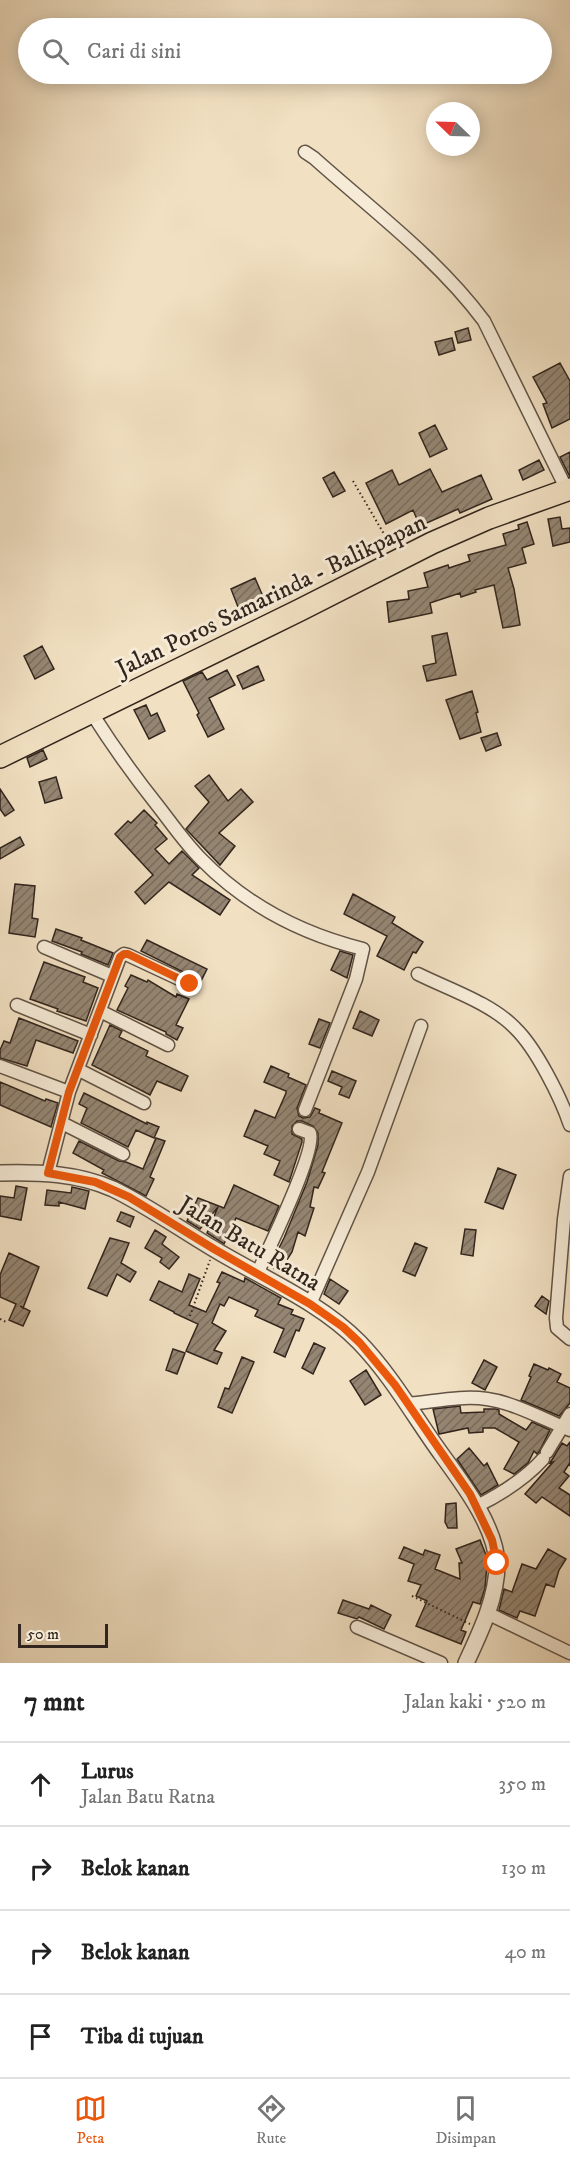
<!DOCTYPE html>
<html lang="id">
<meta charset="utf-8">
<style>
body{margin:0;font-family:"IM FELL DW Pica",serif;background:#f6f6f6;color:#222}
.compass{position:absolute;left:426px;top:102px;width:54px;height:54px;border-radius:50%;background:#fff;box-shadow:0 3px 15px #0003;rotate:293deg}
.scale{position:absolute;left:18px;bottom:15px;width:90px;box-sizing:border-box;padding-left:6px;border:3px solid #32251d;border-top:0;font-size:16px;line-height:21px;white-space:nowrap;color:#32251d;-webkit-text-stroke:4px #f6ebd7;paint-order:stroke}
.stop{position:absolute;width:18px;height:18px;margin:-14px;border:4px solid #ea580c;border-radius:50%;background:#fff}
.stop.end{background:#ea580c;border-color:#fff;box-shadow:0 2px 6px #0008}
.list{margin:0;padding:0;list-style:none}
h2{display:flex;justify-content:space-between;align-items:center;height:78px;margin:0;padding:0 24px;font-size:26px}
h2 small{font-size:20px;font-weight:400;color:#767676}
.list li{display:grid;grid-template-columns:39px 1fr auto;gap:18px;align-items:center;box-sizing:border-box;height:84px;padding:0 24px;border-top:2px solid #e0e0e0}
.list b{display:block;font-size:22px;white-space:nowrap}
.list p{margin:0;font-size:20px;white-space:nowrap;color:#767676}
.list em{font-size:20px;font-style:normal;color:#767676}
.icon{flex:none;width:33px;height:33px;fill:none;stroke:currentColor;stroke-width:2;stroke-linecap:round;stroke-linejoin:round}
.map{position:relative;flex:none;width:570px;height:1663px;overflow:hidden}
.search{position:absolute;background:#fff;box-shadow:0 3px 15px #0003;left:18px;right:18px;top:18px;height:66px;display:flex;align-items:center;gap:15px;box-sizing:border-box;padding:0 21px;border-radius:33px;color:#767676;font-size:22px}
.sheet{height:414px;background:#fff}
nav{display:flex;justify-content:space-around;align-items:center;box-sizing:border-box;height:84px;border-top:2px solid #e0e0e0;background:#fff;font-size:16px;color:#767676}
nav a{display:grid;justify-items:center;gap:3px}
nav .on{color:#ea580c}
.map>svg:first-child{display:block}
.building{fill:url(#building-hatch);stroke:#32251d;stroke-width:1.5}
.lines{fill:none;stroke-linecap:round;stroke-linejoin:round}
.minor-casing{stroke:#625446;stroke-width:15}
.tertiary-casing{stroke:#625446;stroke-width:18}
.trunk-casing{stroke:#32251d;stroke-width:24}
.path{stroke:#32251d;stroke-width:2;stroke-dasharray:1.5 3;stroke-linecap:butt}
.minor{stroke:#f6ebd7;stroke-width:12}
.tertiary{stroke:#f6ebd7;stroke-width:15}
.trunk{stroke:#f1e0c2;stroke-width:21}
.route{stroke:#ea580c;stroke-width:8}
.labels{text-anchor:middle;stroke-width:6;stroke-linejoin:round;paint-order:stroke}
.street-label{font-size:24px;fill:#32251d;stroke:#f6ebd7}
</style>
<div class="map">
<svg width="570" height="1663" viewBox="0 0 570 1663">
<defs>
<pattern id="building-hatch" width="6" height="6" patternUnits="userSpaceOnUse" patternTransform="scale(1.5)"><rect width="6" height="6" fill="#958673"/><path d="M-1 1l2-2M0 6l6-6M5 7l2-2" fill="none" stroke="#7a6d5e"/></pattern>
</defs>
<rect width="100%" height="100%" fill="#f1e0c2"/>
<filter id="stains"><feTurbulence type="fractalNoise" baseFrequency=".00333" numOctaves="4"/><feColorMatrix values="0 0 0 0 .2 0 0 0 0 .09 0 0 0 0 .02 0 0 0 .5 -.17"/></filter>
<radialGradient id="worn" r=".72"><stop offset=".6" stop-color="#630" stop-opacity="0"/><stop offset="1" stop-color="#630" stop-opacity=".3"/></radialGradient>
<path class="building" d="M468,328L471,340L458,343L455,332Z
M452,338L455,350L439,355L435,342Z
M560,363L570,381V419L552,428L543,404L547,403L533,377Z
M435,425L447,449L430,457L419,433Z
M570,452V477L560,457Z
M539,460L544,470L523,480L519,470Z
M430,469L442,492L481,475L492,499L460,513L458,509L420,526L413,510L386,524L366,483L392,470L399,485Z
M334,472L345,491L333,497L323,478Z
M560,517L562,529L570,528V542L553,546L548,519Z
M527,522L534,544L522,548L526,563L508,568L514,589L520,625L503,628L494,585L475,590L476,592L461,597L460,593L430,603L432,613L389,622L387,602L409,599L408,591L428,587L424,573L448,565L449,568L470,561L468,555L506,545L503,534L519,529L518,525Z
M255,578L265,601L240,612L231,589Z
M447,633L456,675L427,681L423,666L436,663L432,636Z
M42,646L54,669L35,679L24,656Z
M258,666L264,680L243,689L237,676Z
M227,670L235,685L209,698L224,729L208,737L197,715L199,713L183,681L202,672L207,680Z
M472,691L478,712L476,713L481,732L460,739L446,700Z
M146,705L151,716L157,713L165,731L149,739L134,710Z
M497,733L501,745L486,751L481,738Z
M43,750L47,759L30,767L27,758Z
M209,775L228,801L241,789L253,802L219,833L235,846L220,865L186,829L209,802L195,786Z
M56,777L62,798L45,803L39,782Z
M0,789L14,810L5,816L0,809Z
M144,810L157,823L155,825L167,839L155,849L169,864L182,851L199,868L192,875L230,900L220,915L169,882L145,904L135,892L153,875L115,834L128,821L131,823Z
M20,837L24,845L0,859V848Z
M15,884L35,886L32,918L38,919L35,937L9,933Z
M353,894L395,917L392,923L423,942L416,953L413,952L404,970L377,956L387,936L344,914Z
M56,929L82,938L81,940L113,953L108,965L81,954L82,952L52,941Z
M147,940L207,969L201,981L141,951Z
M340,951L353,955L347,978L331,970Z
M44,962L85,977L83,982L98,988L86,1021L57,1011L58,1009L30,999Z
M131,975L147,982L148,980L176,997L177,994L189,999L176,1025L183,1028L177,1040L166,1034V1032L117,1010L128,988L125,986Z
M360,1011L379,1020L372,1036L353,1028Z
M19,1018L78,1041L73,1053L36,1040L27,1066L0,1058V1050L4,1041L10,1043Z
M319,1019L330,1023L320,1048L309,1044Z
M110,1025L122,1031L119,1037L148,1051L146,1056L188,1076L181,1091L157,1081L150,1095L92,1065Z
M271,1066L289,1074L288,1077L306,1085L297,1108L299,1116L303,1118L310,1117L315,1108L320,1110L319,1113L342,1123L322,1172L325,1173L318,1188L314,1187L310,1207L314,1208L305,1236L298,1232L292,1252L279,1272L270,1266L284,1238L307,1182L318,1145V1133L313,1126L302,1121H297L292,1126V1134L302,1139V1142L289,1182L274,1175L280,1161L264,1154L268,1146L244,1136L255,1110L275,1118L286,1093V1091L264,1082Z
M332,1071L356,1081L349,1098L339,1094L342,1087L328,1081Z
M0,1082L45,1101L46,1099L58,1103L51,1127L0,1105Z
M84,1093L147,1124V1122L159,1127L154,1138L136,1130L128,1147L81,1123L87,1108L79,1104Z
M156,1138L165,1141L150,1177L154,1179L146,1196L102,1173L104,1170L73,1153L79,1141L119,1161L126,1162L143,1169Z
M498,1168L516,1175L503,1209L485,1202Z
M234,1185L279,1206L268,1231L236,1218L224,1244L207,1233L218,1207L200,1229L187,1221L198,1198L224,1208Z
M16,1186L27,1188L21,1220L0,1216V1196L14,1198Z
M72,1187L89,1191L85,1209L59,1202V1206L45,1205L47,1190L71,1193Z
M121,1212L134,1217L130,1227L117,1221Z
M465,1229L476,1230L473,1256L461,1254Z
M155,1230L166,1237L162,1244L179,1257L169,1269L160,1262L162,1258L145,1248Z
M110,1238L129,1243L121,1263L136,1272L130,1282L117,1274L107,1296L88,1288Z
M415,1243L427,1248L415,1276L403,1271Z
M9,1253L39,1267L23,1308L20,1306L30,1311L23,1326L9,1320L16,1304L0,1297V1275Z
M222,1272L244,1282L245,1278L281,1298L278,1304L293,1310L291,1314L304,1319L299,1331L296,1330L285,1357L274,1352L284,1329L255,1316L258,1310L229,1297L224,1306L220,1304L212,1323L226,1331L214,1350L222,1353L217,1364L186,1351L198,1324L174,1313V1312L150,1300L159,1281L182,1292L189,1274L200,1279L189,1305L206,1312L220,1283L217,1282Z
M330,1279L348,1291L339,1304L324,1294Z
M542,1296L549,1301L546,1314L535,1306Z
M314,1343L325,1348L313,1374L302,1368Z
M173,1349L185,1353L177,1374L166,1370Z
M242,1357L254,1362L232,1413L218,1407L225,1388L229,1389Z
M484,1360L497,1367L485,1390L472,1383Z
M534,1364L548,1370L549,1368L561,1374L557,1382L570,1388V1403L559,1416L521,1400L531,1377L529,1376Z
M366,1370L381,1395L365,1405L350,1381Z
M460,1406L461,1413L484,1412V1409H496L499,1410V1414L526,1430L532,1422L550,1430L539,1452L537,1454L534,1451L528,1463L514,1474L504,1469L519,1442L495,1428H483V1432L469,1433L468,1428L439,1434L433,1409Z
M570,1442V1466L569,1464L564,1472L569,1476L559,1488L570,1495V1516L542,1497L536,1503L525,1494L553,1462L550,1463L562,1443L567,1446Z
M469,1448L484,1466L487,1463L498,1485L481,1495L457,1459Z
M456,1503L457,1528H448L445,1522L446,1504Z
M480,1540L486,1555L487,1564L485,1588L480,1604L473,1602L461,1630L466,1632L461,1644L416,1626L427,1601L416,1596L421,1585L408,1581L414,1564L399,1558L404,1547L423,1555L425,1550L440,1555L435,1569L460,1579L459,1563H462L456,1549Z
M548,1549L566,1559L559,1570L554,1587L546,1584L535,1616L520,1611L517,1618L499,1610L504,1589L512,1592L522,1564L536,1569Z
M343,1600L369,1609L371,1605L391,1615L384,1629L359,1617L357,1619L338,1613Z"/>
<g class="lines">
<defs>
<path id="minor" d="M305,152L314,158C372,210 437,258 484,321L567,490
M91,712C112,745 134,776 158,806C172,824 185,843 201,859C246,905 302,934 363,949L356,979L305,1110
M44,947L112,976
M418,974C448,989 491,1003 515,1028C536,1048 561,1098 570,1125
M17,1005L91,1035
M100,1011L168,1045
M0,1066L69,1092
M79,1070L144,1103
M62,1123L123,1154
M48,1173L69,1092L120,957L124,954L128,955L190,984
M570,1176L564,1219L556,1318L557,1328L570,1339
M257,1274C267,1252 317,1150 310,1133L299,1129
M310,1304L368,1172L421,1026
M407,1404C433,1402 461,1395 487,1399C515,1403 543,1419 570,1430
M547,1452L570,1414
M477,1506C501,1494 524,1480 543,1459
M487,1613L570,1653
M357,1627L441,1663"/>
<path id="tertiary" d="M0,1173C38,1172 77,1173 113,1189C148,1206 180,1229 214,1249C262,1278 320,1302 359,1342C392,1376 415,1418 442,1455C463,1484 496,1527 497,1564C497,1598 480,1633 466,1663"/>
<path id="trunk" d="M0,757L300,610L432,543L489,518L570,489"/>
</defs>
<use href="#minor" class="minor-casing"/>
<use href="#tertiary" class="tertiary-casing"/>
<use href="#trunk" class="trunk-casing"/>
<path class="path" d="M353,481L391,546
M190,1316L210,1260
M0,1319L8,1323
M412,1596L470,1624"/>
<use href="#minor" class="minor"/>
<use href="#tertiary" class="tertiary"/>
<use href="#trunk" class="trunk"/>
</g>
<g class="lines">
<path class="route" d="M190,984L128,954H124L120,957L69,1092L48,1173L95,1182L129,1197L214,1249L310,1304L343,1327L360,1343L395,1385L470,1494L492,1540L497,1563"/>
</g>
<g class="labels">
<g class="street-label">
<text transform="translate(271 595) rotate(-26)" y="8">Jalan Poros Samarinda - Balikpapan</text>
<text transform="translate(250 1243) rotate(31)" y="8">Jalan Batu Ratna</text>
</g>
</g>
<rect width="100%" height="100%" filter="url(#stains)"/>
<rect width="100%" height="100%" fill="url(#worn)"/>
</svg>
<svg class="compass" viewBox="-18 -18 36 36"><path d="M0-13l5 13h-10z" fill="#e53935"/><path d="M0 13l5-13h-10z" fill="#767676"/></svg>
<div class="scale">50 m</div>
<div class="stop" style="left:497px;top:1563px"></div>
<div class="stop end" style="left:190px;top:984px"></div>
<div class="search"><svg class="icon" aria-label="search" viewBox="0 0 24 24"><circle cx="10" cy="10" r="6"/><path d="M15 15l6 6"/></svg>Cari di sini</div>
</div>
<section class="sheet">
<h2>7 mnt<small>Jalan kaki · 520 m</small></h2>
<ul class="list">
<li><svg class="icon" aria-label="ahead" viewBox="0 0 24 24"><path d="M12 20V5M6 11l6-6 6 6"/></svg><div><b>Lurus</b><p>Jalan Batu Ratna</p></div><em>350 m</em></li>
<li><svg class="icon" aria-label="right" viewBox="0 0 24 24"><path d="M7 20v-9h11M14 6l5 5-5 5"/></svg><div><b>Belok kanan</b></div><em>130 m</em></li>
<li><svg class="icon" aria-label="right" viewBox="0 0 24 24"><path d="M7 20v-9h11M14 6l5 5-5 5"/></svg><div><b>Belok kanan</b></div><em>40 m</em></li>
<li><svg class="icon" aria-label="arrive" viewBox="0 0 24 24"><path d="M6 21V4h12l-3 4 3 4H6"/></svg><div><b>Tiba di tujuan</b></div></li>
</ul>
</section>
<nav>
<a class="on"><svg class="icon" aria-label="map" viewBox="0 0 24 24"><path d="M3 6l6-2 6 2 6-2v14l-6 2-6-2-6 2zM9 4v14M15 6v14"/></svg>Peta</a>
<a><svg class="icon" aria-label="directions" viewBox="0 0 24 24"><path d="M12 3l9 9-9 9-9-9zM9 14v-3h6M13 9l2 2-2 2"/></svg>Rute</a>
<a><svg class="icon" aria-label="saved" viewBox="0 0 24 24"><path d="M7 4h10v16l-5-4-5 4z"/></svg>Disimpan</a>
</nav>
